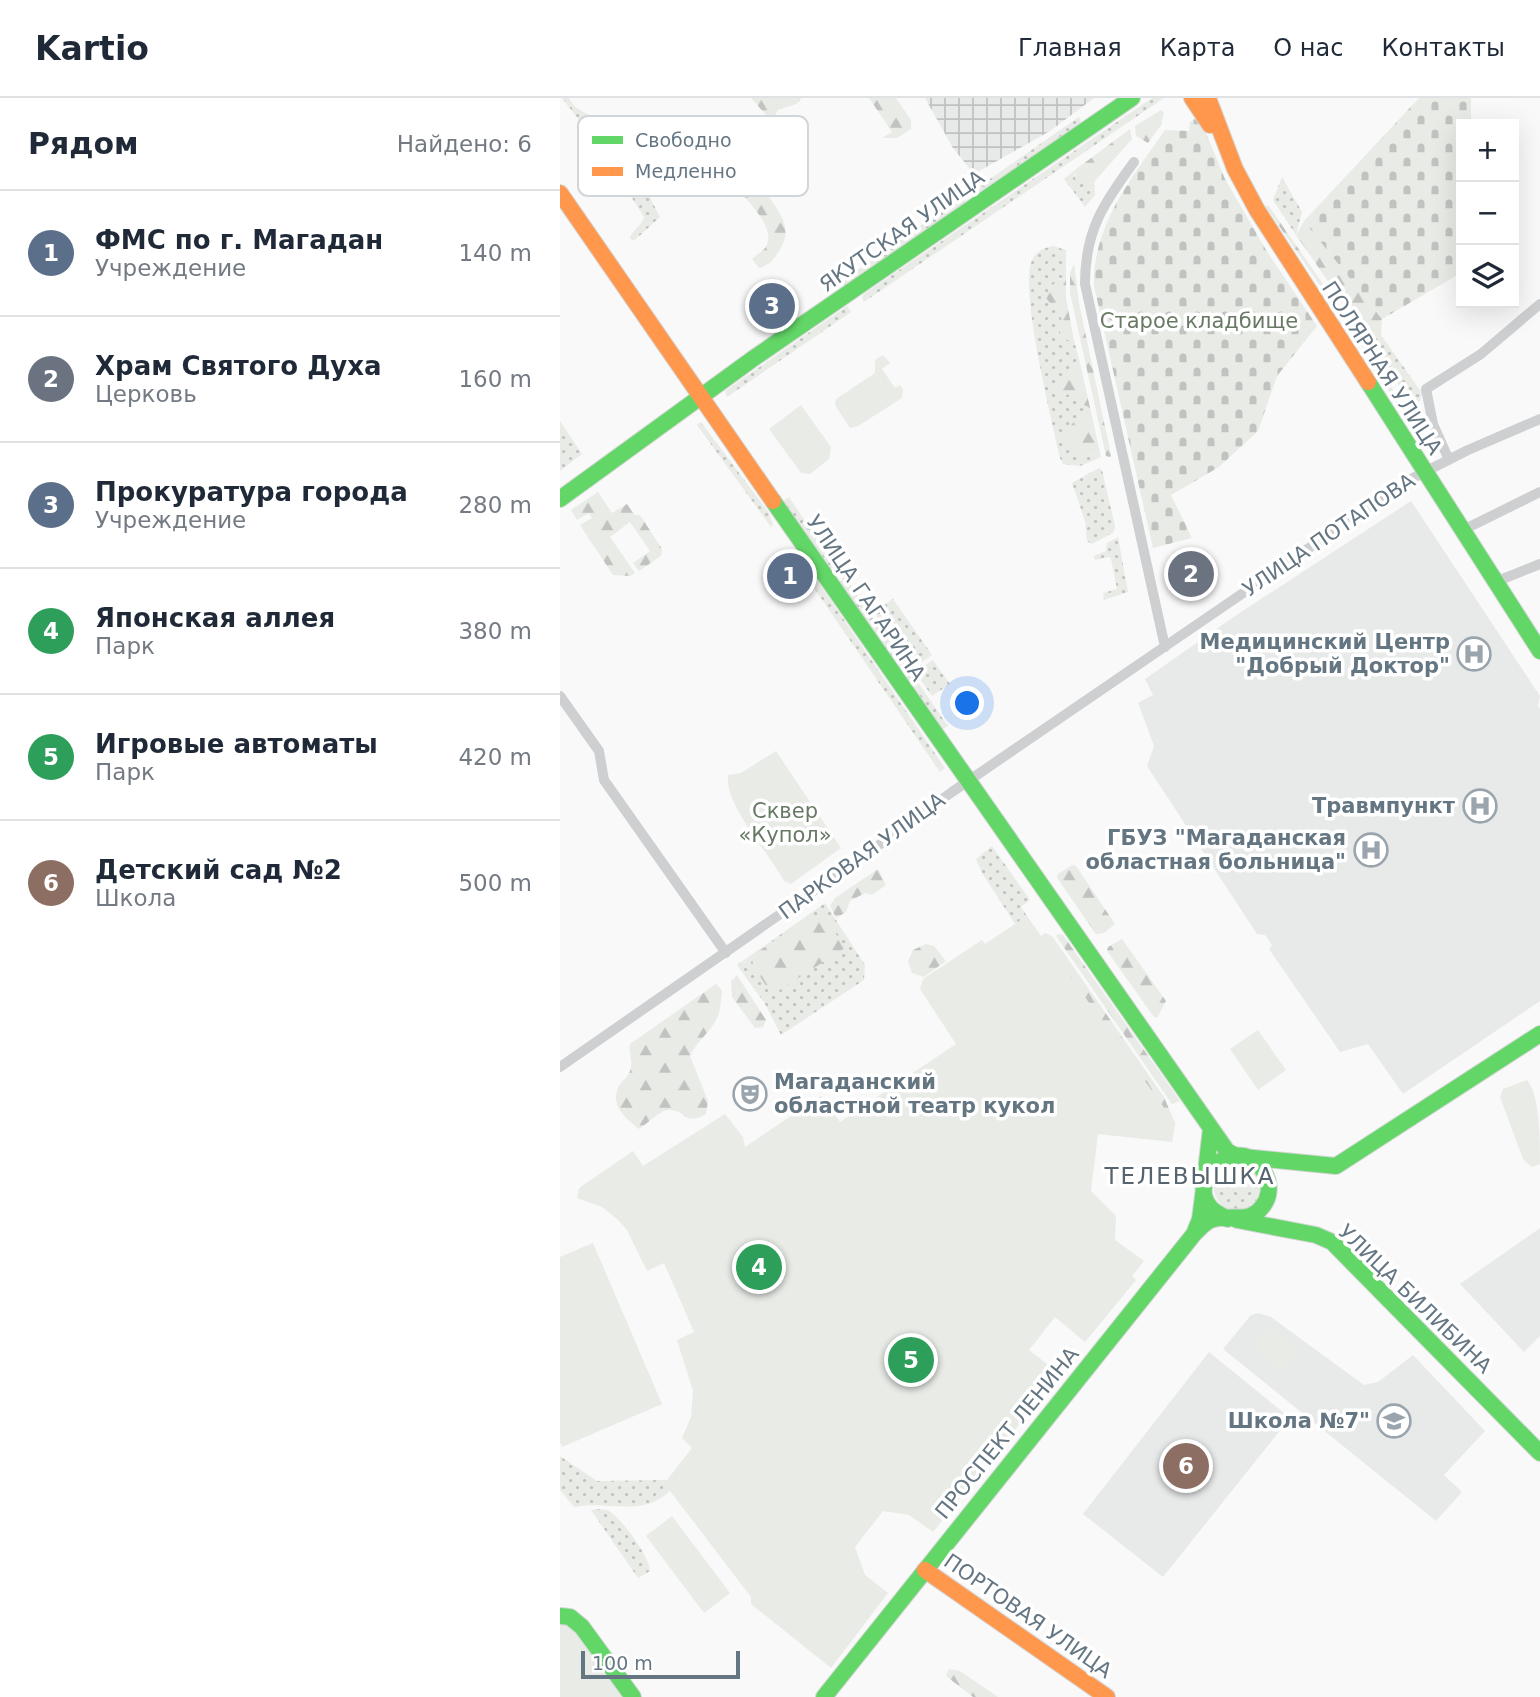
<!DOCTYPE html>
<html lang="ru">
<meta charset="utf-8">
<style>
body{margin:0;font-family:"DejaVu Sans",sans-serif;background:#f2f2f3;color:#1f2937}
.controls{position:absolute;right:21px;top:21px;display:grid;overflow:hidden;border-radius:0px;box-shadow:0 7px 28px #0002}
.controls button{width:63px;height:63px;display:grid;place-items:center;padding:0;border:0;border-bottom:2px solid #e0e1e3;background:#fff;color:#1f2937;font:35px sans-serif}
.scale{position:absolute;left:21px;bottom:18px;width:159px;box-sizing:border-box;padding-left:7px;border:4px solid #657683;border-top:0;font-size:19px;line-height:24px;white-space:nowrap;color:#657683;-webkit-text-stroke:5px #fff;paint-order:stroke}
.you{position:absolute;left:408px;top:606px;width:24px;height:24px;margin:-18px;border:5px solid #fff;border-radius:50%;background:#1a73e8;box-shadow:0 0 0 10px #1a73e833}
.badge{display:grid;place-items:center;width:46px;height:46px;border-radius:50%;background:#b45309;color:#fff;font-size:23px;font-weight:700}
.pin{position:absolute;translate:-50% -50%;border:4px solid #fff;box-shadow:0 2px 7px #0006}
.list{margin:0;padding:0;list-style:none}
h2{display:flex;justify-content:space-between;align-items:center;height:91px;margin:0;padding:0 28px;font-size:30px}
h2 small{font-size:23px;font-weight:400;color:#747a83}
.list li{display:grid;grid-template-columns:46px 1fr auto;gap:21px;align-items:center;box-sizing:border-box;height:126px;padding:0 28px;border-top:2px solid #e0e1e3}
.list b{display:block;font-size:26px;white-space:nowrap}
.list p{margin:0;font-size:23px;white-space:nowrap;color:#747a83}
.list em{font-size:23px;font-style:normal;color:#747a83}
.icon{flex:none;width:38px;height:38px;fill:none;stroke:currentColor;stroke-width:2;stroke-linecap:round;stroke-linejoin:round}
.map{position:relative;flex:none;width:980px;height:1599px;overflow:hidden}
header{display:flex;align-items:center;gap:42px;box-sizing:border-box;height:98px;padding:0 35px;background:#fff;border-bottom:2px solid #e0e1e3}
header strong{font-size:33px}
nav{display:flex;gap:38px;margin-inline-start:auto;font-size:24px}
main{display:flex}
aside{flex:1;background:#fff}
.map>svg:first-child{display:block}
.built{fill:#e8e9e9}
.industrial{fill:url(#industrial-grid)}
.grass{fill:url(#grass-dots)}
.forest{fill:url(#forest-firs)}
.cemetery{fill:url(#cemetery-stones)}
.park{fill:#e8ebe6}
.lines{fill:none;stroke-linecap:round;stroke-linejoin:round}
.fast-casing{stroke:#d5d6d7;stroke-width:18}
.slow-casing{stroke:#d5d6d7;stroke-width:18}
.street{stroke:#cecfd0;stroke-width:10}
.fast{stroke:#63d668;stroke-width:16}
.slow{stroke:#ff974d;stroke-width:16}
.labels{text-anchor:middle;stroke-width:7;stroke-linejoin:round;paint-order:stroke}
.street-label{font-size:21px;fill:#657683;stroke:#fff}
.park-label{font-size:21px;fill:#687a64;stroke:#fff}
.poi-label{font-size:21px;font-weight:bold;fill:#657683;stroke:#fff;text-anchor:end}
.neighbourhood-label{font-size:23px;letter-spacing:2px;fill:#57646e;stroke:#fff}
.key{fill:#fff;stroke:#d1d6da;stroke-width:2}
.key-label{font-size:19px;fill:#657683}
</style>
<header>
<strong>Kartio</strong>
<nav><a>Главная</a><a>Карта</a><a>О нас</a><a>Контакты</a></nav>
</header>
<main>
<aside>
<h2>Рядом<small>Найдено: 6</small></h2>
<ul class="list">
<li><span class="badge" style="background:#5c6f8a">1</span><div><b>ФМС по г. Магадан</b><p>Учреждение</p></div><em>140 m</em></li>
<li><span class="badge" style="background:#6b7280">2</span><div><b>Храм Святого Духа</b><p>Церковь</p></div><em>160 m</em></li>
<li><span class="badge" style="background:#5c6f8a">3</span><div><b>Прокуратура города</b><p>Учреждение</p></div><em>280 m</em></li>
<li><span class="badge" style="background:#2e9e5b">4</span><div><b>Японская аллея</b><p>Парк</p></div><em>380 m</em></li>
<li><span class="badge" style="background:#2e9e5b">5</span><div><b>Игровые автоматы</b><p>Парк</p></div><em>420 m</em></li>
<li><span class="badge" style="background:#8d6e63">6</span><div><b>Детский сад №2</b><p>Школа</p></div><em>500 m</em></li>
</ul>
</aside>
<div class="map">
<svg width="980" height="1599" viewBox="0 0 980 1599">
<defs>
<pattern id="industrial-grid" width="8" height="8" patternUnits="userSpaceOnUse" patternTransform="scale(1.75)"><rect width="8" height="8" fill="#e8e9e9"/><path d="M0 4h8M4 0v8" fill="none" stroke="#c0c1c2"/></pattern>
<pattern id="grass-dots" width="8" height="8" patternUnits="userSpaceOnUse" patternTransform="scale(1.75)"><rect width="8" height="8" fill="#e8ebe6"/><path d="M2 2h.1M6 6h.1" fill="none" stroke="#c0c3c0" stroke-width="1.8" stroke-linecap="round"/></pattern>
<pattern id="forest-firs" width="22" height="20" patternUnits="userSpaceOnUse" patternTransform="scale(1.75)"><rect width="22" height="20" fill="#e8ebe6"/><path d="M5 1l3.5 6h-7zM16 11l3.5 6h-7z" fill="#c0c3c0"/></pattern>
<pattern id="cemetery-stones" width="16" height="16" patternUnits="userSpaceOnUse" patternTransform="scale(1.75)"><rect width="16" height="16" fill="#e8ebe6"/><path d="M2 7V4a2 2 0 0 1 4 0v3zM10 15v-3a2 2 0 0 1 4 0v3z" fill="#c0c3c0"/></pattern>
</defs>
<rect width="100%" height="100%" fill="#f9f9f9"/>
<path class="built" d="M851,403L980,598L978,608L980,611V903L843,996L808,946L780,954L709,851L712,847L705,837L697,836L587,668L594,648L578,605L593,597L585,581L675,518Z
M980,1130V1238L964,1254L900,1186Z
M698,1215L711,1219L804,1287L818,1284L853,1257L925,1333L884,1377L902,1394L876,1423L663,1251L691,1217Z
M649,1254L730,1320L603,1479L523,1416Z"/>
<path class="industrial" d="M365,0H534L490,33L414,76L393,50Z"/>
<path class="grass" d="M2,0H9C17,16 32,15 44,25C56,33 62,50 68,63H71L100,119L75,142H72L70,140C73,131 82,128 84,119L62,84L66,79L47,52L37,29L19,22Z
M592,0H604L304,204L302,200L304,196Z
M519,19L521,23L518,29L420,95L416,94L414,92Z
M515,72L514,78L530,86L534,84L535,97L525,109L504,81Z
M722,79L742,114L736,137L713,102Z
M406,95L408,98L404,106L290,186L285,187L281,184Z
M493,148L506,152V180L499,181L497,208L501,217L504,242H514L520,265L494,288L499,297L513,296L530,308L510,328L513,354L541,359L520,368L503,366L500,360C492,322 459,192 472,162C476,153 484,150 493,148Z
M287,208L291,214L167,299L165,293Z
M822,221L821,237L862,295L860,303L854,305L849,303L810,244Z
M0,323L22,356L0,373Z
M141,324L209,415L213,427L211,429L137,327Z
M539,370L542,372L555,428L554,434L532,446L527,443L525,423L512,385Z
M229,399L275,468L267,473L224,406L223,403Z
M558,439L568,494L544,502L543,495L557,491L551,461L549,459L535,462L534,458L546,453L547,445Z
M239,468L250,472L385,670L380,674Z
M285,479L388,628L381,632L282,489L279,484Z
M333,501L372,557L353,570L314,514Z
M373,562L390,586L372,598L355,574Z
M432,748L470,802L461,809L467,818L455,826L422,775L416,761Z
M265,805L305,867L304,882L221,937L205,906L177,867Z
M654 1090a23 23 0 1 1 46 0a23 23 0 1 1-46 0Z
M0,1358L37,1383L107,1382V1389L110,1393C82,1420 49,1402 14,1409L0,1392Z
M38,1411C42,1412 46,1411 49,1413C62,1421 90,1459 90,1473L78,1480L31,1412Z"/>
<path class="forest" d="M191,0H241V1L236,6L218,12L214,19L207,18Z
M309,0H336L351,22V31L337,40H322L332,34Z
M601,12L604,15L601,27L588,45L576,38L575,28Z
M570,31L572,41L534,84L530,86L515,81V72Z
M177,78L191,90L203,89C217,114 237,128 217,156C213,163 207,168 199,170L192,161C196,157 202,154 205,150C219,130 185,101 173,86L174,80Z
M708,107L811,255L869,351L861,347L808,257L706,109Z
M744,123L822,221L810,244L736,137Z
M514,166L519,205L551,357L550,359L546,358L510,195V175Z
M506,180V200L514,242H504L500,239C499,233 502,231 502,226C503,220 499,213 497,208L490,205L486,200C490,189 494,182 506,180Z
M520,265L541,359L513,354L504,346C506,328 517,321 529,309L519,305L513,296L499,297L493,293L494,288Z
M38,394L52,415L67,406L75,417H80L102,451L101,458L79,473L73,465L90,453L70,424L50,439L75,475L70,478L53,477L20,427L32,420L29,415L17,422L11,412Z
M512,767L516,768L555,826L544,835L536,836L497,780L498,776Z
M318,771L326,787L312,797L305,795L290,803L286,814L276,820L270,808L275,800Z
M259,817L266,820L285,850L212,897L194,869L192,862L196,855L243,823Z
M485,835L492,838L604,999L615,1025L612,1044L473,844Z
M498,836L503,837L620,1003L612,1006L496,838Z
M562,841L606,903L597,920L594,919L547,853L548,849Z
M366,846L374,848L386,863L364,879L352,875L348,863L353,852Z
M177,877L206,922L203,929L195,930L172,899L171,883Z
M156,886L162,892C161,899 161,908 159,915C154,932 137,942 130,958L148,1003L146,1016C124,1029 126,1011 109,1012C100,1012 87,1026 79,1031C67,1021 50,1008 58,990C60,984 68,980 70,973C74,964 68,955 70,946Z
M389,1571L400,1573L438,1599H413L386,1578Z"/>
<path class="cemetery" d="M859,0H911V26H901V175L822,221L744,123Z
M634,21L641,23L665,81L706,152L757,228L717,278L698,333L659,369L611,397L632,440L593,450L534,188C532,128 573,78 605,32L629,33L630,24Z"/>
<path class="park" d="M323,257L330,265L322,271L335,290L340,287L343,292L342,300L298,328L290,330L275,307L276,301L315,275V262Z
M241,307L271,349L269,361L250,376L241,375L209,331Z
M216,653L281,750L231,786L224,783C209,755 164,706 168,677L181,675Z
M467,818L615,1025L612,1044L538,1036L531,1093L556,1118L555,1142L584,1163L572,1178L576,1182L525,1244L495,1219L469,1252L500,1276L373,1434L349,1417L323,1413L295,1449L305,1477L328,1495L271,1570L191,1506V1499L107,1389V1382L132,1350L122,1340L131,1319L133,1293L117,1242L134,1234L104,1165L87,1173L67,1132L57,1121L42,1109L17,1100L19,1090L73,1053L83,1068L165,1016L183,1039L185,1049L261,998L280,1024L396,946L360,891L363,881L422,842L425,846Z
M698,932L726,972L698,992L670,951Z
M967,982C980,997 980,1042 980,1066L972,1069L963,1061L940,999L943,991Z
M33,1145L102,1306L2,1349L0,1344V1159Z
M707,1226L740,1253L721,1275L689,1248Z
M112,1418L170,1495L144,1515L86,1438Z
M4,1517L73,1599H0V1518Z"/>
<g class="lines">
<defs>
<path id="fast" d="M808,284L980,553
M0,401L194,260L572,0
M213,403L667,1053L676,1058
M684,1059L776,1068L980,936
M645,1081L651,1030
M677,1122L756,1137L772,1144L980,1355
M634,1136C639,1131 644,1125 651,1122C668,1115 689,1127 702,1109C709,1101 711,1089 706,1078C684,1030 624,1077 650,1109C654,1114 662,1118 668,1121
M0,1518L10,1519L22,1529L73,1599
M264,1599L634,1136L640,1121L644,1090"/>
<path id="slow" d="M632,0L650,27
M648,0L675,71L697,112L808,284
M0,95L213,403
M365,1472L547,1599"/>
</defs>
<use href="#fast" class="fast-casing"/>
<use href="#slow" class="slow-casing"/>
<path class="street" d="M574,64C543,106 525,133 525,186L605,549
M889,362L873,326L866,291L921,256L980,206
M901,433L980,394
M935,484L980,466
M0,598L39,653L44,682L166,855
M0,969L301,760L392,694L847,383L908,352L980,321"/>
<use href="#fast" class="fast"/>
<use href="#slow" class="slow"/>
</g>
<defs>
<symbol id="hospital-ring" viewBox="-11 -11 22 22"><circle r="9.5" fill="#fff" stroke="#99a4ac" stroke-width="1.5"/><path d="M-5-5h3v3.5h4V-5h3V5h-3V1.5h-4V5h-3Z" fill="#99a4ac"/></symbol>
<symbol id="theatre-ring" viewBox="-11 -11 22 22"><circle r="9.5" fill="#fff" stroke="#99a4ac" stroke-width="1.5"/><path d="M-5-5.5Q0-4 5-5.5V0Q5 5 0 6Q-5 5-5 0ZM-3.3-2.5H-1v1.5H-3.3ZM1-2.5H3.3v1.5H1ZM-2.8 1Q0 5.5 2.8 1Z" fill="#99a4ac"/></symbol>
<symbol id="school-ring" viewBox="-11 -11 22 22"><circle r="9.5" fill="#fff" stroke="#99a4ac" stroke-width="1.5"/><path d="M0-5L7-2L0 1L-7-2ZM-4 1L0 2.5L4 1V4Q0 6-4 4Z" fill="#99a4ac"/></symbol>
</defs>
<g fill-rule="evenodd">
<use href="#hospital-ring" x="895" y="537" width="38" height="38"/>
<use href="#hospital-ring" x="901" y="689" width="38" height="38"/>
<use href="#hospital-ring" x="792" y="733" width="38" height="38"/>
<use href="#theatre-ring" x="171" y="977" width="38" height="38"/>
<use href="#school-ring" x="815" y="1304" width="38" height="38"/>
</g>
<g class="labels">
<g class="street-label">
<text transform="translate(342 133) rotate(-35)" y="7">ЯКУТСКАЯ УЛИЦА</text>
<text transform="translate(822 270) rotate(57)" y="7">ПОЛЯРНАЯ УЛИЦА</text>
<text transform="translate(769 437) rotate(-34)" y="7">УЛИЦА ПОТАПОВА</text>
<text transform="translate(306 500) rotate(56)" y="7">УЛИЦА ГАГАРИНА</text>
<text transform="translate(302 758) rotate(-36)" y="7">ПАРКОВАЯ УЛИЦА</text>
<text transform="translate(855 1201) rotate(44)" y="7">УЛИЦА БИЛИБИНА</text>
<text transform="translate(447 1335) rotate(-51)" y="7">ПРОСПЕКТ ЛЕНИНА</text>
<text transform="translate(468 1518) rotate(35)" y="7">ПОРТОВАЯ УЛИЦА</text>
</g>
<g class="park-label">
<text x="639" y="230">Старое кладбище</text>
<text x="225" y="720">Сквер<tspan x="225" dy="24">«Купол»</tspan></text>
</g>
<g class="poi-label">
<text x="890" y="551">Медицинский Центр<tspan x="890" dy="24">"Добрый Доктор"</tspan></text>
<text x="895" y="715">Травмпункт</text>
<text x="786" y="747">ГБУЗ "Магаданская<tspan x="786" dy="24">областная больница"</tspan></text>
<text x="214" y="991" text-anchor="start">Магаданский<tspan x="214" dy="24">областной театр кукол</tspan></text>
<text x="810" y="1330">Школа №7"</text>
</g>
<g class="neighbourhood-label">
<text x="630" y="1086">ТЕЛЕВЫШКА</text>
</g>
</g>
<rect x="18" y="18" width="230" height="80" rx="10" class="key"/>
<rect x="32" y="38" width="31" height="8" fill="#63d668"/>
<rect x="32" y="69" width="31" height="9" fill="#ff974d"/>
<g class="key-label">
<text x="75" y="49">Свободно</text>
<text x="75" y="80">Медленно</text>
</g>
</svg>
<div class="controls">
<button>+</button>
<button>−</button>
<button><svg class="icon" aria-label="layers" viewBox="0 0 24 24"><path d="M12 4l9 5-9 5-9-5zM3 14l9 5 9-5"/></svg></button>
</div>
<div class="scale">100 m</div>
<div class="you"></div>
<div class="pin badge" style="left:230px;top:478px;background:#5c6f8a">1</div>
<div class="pin badge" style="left:631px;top:476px;background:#6b7280">2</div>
<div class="pin badge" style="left:212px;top:208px;background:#5c6f8a">3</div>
<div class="pin badge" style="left:199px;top:1169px;background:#2e9e5b">4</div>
<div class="pin badge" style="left:351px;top:1262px;background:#2e9e5b">5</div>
<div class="pin badge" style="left:626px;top:1368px;background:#8d6e63">6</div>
</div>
</main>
